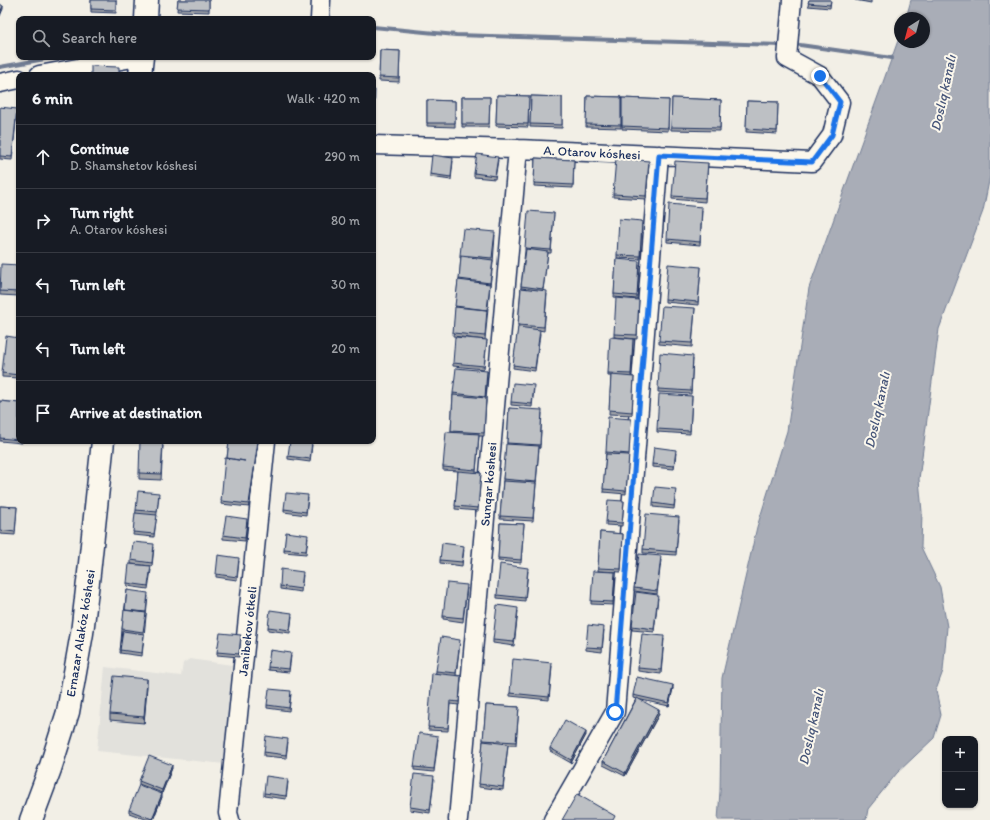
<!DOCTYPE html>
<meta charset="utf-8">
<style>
body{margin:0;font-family:Itim,sans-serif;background:#242831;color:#f1f3f6}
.controls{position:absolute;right:12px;bottom:12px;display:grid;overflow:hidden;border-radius:8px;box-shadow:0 1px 3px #0004}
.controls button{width:36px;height:36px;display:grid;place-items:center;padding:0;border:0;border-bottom:1px solid #363941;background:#171b24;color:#f1f3f6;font:20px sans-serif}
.compass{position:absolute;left:894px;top:12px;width:36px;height:36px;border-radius:50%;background:#171b24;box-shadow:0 1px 3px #0004;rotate:216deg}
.stop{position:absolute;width:12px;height:12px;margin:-9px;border:3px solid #1a73e8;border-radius:50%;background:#fff}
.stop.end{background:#1a73e8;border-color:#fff;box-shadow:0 1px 4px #0008}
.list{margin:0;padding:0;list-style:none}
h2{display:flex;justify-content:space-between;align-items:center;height:52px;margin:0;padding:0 16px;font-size:17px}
h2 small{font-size:13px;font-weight:400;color:#9ea1a6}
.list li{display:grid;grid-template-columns:26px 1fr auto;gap:12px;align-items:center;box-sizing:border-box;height:64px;padding:0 16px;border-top:1px solid #363941}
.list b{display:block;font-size:15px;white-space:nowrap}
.list p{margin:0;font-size:13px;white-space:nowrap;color:#9ea1a6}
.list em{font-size:13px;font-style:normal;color:#9ea1a6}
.icon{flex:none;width:22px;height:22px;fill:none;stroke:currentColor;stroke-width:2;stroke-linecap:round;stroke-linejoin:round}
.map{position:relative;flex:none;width:990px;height:820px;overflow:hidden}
.search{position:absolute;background:#171b24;box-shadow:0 1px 3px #0004;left:16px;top:16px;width:360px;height:44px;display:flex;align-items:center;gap:10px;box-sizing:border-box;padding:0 14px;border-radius:8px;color:#9ea1a6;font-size:15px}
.panel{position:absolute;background:#171b24;box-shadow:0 1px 3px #0004;left:16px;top:72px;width:360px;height:372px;border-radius:8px}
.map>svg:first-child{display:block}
.built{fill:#e2e1dc}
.water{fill:#a9adb7;stroke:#707b93}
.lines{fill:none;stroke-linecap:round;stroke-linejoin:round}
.stream{stroke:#707b93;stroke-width:4}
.minor-casing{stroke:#1b2f5e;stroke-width:21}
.major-casing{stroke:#1b2f5e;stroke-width:25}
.minor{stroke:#fbf7ec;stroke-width:18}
.major{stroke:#fbf7ec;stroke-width:22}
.wall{fill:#a3a5a9;stroke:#1b2f5e}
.shaded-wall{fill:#848689;stroke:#1b2f5e}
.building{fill:#bdc0c4;stroke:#1b2f5e}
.route{stroke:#1a73e8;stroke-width:5}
.labels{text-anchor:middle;stroke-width:4;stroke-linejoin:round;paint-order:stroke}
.street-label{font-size:13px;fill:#1b2f5e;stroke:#fbf7ec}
.water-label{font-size:14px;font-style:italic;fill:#465579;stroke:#fbf7ec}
</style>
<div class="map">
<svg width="990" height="820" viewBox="0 0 990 820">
<rect width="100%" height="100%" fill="#f2efe6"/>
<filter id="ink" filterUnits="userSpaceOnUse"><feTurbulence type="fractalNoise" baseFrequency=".025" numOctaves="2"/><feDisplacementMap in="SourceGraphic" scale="8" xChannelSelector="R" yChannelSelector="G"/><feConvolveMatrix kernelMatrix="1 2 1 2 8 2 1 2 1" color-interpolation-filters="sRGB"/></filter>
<g filter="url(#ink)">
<path class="built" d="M190,659L232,665L225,764L97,751L105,667L181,676L183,663Z"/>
<path class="water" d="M911,0H990V176L983,211L939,329L919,479L922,512L921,547L940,587L947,627L943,671L936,690L941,715L934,738L897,773L868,809L866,820H718L720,791L722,678L757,527L787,431L809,288L900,35V42H924V18H906Z"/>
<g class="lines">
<path class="stream" d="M373,27L456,35L781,45
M800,45L892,58
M0,67L56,57"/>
<defs>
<path id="minor" d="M320,19L321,0
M39,75L138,57
M0,83L19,79
M373,145L518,149L812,162L832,135L840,102L820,76L787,58L792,0
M230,820L228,813L266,441
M458,820L518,149
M553,820L615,712L659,155"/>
<path id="major" d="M146,19L147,0
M140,75L142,57
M31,820L50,769L68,712L82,633L89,573L103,441"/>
</defs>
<use href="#minor" class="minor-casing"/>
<use href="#major" class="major-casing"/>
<use href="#minor" class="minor"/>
<use href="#major" class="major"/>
</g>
<path class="wall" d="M91,0H116V13L91,12Z
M178,0H209V12L177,11Z
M809,0H831L830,8L808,6Z
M855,0H871V3Z
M380,50L400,51L399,82L379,81Z
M497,95L529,96L528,127L496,126Z
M531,96L562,97V128L530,127Z
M587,96L621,97V128L586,127Z
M462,97H490L489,127H462Z
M622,98L669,100L668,131L622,129Z
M672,98L721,100L720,131L671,130Z
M427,100L455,101V127L427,126Z
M747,101L778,102L777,134L746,132Z
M0,107L17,112L12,160L0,159Z
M535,158L574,160L573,188L534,186Z
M498,160L495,179L474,177V173Z
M453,161L451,180L430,177V174Z
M708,163L705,202L672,199V196Z
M649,164L646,199L613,197V194Z
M702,210L700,245L667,242V239Z
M554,213L551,253H548L543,290L547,294L544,331L539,330L540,334L535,371L513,368L518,329V325L521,286L525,251V248Z
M642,221L640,259L617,258V255Z
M495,235L493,263L490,286L485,340L453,336L458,280L459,281L461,258H460V255Z
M616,259L639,264L637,299L614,297Z
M19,265V296L0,295V278Z
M701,267L698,305L665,302V299Z
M639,300L637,339L614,337V334Z
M695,308L692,347L659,344V341Z
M19,338V378L2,377V373Z
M633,339L631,377H634L632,415L609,414L611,376H608V373Z
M487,340L484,369L453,366V363Z
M693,359L691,394L658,392V389Z
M487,371L485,398L486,401L484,436H479L476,472L481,473L478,511L455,509L458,471L443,470V467L451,432L453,393Z
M534,388L532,407L511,405V402Z
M692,396L690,434L657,432V429Z
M0,401L19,403V441H22V443L0,441Z
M509,408L542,413L540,448H539L533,521L500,519L503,479L507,444Z
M631,419L626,494L603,492L606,452Z
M229,441H258L249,507L221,504L227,458Z
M312,445L310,462L288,459V456Z
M163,446L161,480L139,479V473Z
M676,453L674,469L652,467V464Z
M676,493L674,509L653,507V503Z
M159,496L154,537L133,535L136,510Z
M308,498L306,515L284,512V509Z
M624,501L622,526L606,525V522Z
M0,506L17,507L15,535L0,534Z
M679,520L676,555L643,553V549Z
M247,522L245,541L223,539V535Z
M500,523L524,524L521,563L498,561Z
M600,532L623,534L621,572L598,571Z
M308,538L306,554L284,552V549Z
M154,547L152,566L131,564V560Z
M464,549L462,566L440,563V560Z
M661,560L657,594L634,591V588Z
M239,561L237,580L216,577V574Z
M151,570L148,589L127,586V583Z
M528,571L525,601L497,598V595Z
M303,575L301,592L280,589V586Z
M615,576L613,605L591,604V601Z
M467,588L463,622L443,619V616Z
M127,590L148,596L142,656L120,653L122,629Z
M658,598L654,632L632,630V626Z
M518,611L514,646L493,643V640Z
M292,616L290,633L268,630V627Z
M604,630L602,652L586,650V647Z
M241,638L239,657L217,655V652Z
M664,639L661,674L638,671V668Z
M460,643L456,675L461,676L459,705L450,704L448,731L428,730L436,671Z
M291,656L289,672L268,670V667Z
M552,666L549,700L510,696V693Z
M147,685L144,723L110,720V714Z
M673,688L669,706L637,699L659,714L625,776L603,765V761L636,699L633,698V695Z
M291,694L289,711L267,708V705Z
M486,705L519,707L516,745H508L503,790L479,787L483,741Z
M586,735L571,763L550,751V748Z
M438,739L434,772L414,770V767Z
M288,742L286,758L264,756V752Z
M172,768L162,793L139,784V781Z
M434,779L430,813L410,810V807Z
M288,782L286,799L264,796V793Z
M162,797L153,820H148L129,813V810Z"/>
<path class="shaded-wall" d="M3,6V9L0,16V13Z
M258,441L249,507V504Z
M147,679V685L144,723V717Z
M673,685V688L669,706V703Z
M659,710V714L625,776V773Z
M586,732V735L571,763V760Z
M172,765V768L162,793V790Z
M162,794V797L153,820H152Z"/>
<path class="building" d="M91,0H116V10L91,9Z
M178,0H209V9L177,8Z
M809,0H831L830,5L808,3Z
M0,4L3,6L0,13Z
M380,50L400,51L399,78L379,77Z
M91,66L119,67V75H91Z
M373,90H375L374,118H373Z
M497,95L529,96L528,124L496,123Z
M531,96L562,97V125L530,124Z
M587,96L621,97V125L586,124Z
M462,97H490L489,124H462Z
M622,98L669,100L668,128L622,126Z
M672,98L721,100L720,128L671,127Z
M427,100L455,101V123H427Z
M747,101L778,102L777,131L746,129Z
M0,107L17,109L12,157L0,156Z
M477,154L498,157L495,176L474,173Z
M432,155L453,158L451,177L430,174Z
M535,158L574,160L573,185L534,183Z
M616,158L649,161L646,196L613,194Z
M675,161L708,163L705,198L672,196Z
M669,204L702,207L700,242L667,239Z
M528,211L554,213L551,250L525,248Z
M619,219L642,221L640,256L617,255Z
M463,229L495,232L492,258L460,255Z
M526,249L548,252L543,289L521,286Z
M461,256L493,260L490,283L459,279Z
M616,259L639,261L637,296L614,294Z
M1,264L19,265V292L0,291Z
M668,264L701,267L698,302L665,299Z
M458,280L490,284L487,310L455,306Z
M521,288L547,291L544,327L518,325Z
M616,298L639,300L637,335L614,334Z
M662,306L695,308L692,343L659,341Z
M455,307L487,310L485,336L453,333Z
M518,327L540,330L535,368L513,365Z
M6,336L19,338V375L2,373Z
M455,337L487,340L484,366L453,363Z
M610,337L633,339L631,374L608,373Z
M660,353L693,356L691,391L658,389Z
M456,368L487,371L485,397L453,393Z
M611,375L634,377L632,412L609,410Z
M513,383L534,385L532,404L511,402Z
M659,394L692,396L690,431L657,429Z
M453,395L486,398L484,433L451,431Z
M0,401L19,403V440L0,438Z
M509,408L542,410L540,445L507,443Z
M608,417L631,419L629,454L606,452Z
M446,432L479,434L476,470L443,467Z
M140,441H163L161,474L139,473Z
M229,441H258L249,504L221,501L225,458L245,461L227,458Z
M290,441H304L312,442L310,459L288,456Z
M506,444L539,446L536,482L503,479Z
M654,447L676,450L674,466L652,464Z
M606,454L629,455L626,491L603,489Z
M458,471L481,473L478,508L455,506Z
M503,481L536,483L533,518L500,516Z
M655,487L676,489L674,506L653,503Z
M138,491L159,493L157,512L136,510Z
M286,493L308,495L306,512L284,509Z
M608,500L624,501L622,523L606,522Z
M0,506L17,507L15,532L0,530Z
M135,513L157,515L154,534L133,532Z
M646,514L679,517L676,552L643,549Z
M226,516L247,519L245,538L223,535Z
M500,523L524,524L521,560L498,558Z
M286,532L308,535L306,551L284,549Z
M600,532L623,534L621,569L598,568Z
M133,542L154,544L152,563L131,560Z
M442,543L464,546L462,562L440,560Z
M639,554L661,556L657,591L634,588Z
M218,555L239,558L237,577L216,574Z
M129,564L151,566L148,586L127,583Z
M500,564L528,568L525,598L497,595Z
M281,569L303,572L301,589L280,586Z
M593,571L615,572L613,602L591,601Z
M447,583L467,585L463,618L443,616Z
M127,590L148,593L146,612L125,610Z
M636,592L658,595L654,629L632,626Z
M497,605L518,608L514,642L493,640Z
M124,610L146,613L143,632L122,629Z
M270,610L292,613L290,630L268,627Z
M588,625L604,627L602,648L586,647Z
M123,631L144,634L142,653L120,650Z
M220,633L241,635L239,654L217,652Z
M642,634L664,636L661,670L638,668Z
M441,637L460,640L456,673L436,671Z
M270,650L291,653L289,669L268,667Z
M513,659L552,663L549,697L510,693Z
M432,673L461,676L459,702L450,701L448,728L428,727Z
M114,676L147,679L144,717L110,714Z
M637,677L673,685L669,703L633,695Z
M269,689L291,691L289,708L267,705Z
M637,698L659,710L625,773L603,761Z
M486,705L519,707L516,742L483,740Z
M565,720L586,732L571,760L550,748Z
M419,733L438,736L434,769L414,767Z
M266,736L288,739L286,755L264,752Z
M483,741L508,744L503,787L479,784Z
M149,756L172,765L162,790L139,781Z
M414,774L434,776L430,810L410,807Z
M266,776L288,779L286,796L264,793Z
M139,785L162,794L152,819L129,810Z
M577,794L615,816L613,820H562Z"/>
</g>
<g class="lines" filter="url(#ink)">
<path class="route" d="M615,712L659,155L812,162L832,135L840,102L820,76"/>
</g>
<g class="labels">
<g class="street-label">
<text transform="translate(592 152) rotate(3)" y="5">A. Otarov kóshesi</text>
<text transform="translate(488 484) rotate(-85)" y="5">Sunqar kóshesi</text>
<text transform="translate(247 631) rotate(-84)" y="5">Janibekov ótkeli</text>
<text transform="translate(80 633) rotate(-81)" y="5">Ernazar Alakóz kóshesi</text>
</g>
<g class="water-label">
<text transform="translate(943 93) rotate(-78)" y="5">Doslıq kanalı</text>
<text transform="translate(877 410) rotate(-78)" y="5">Doslıq kanalı</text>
<text transform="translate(811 727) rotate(-78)" y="5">Doslıq kanalı</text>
</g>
</g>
</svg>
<div class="controls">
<button>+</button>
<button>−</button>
</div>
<svg class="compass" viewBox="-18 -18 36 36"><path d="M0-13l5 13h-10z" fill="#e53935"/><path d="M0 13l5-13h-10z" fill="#9ea1a6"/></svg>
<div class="stop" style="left:615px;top:712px"></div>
<div class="stop end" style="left:820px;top:76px"></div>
<div class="search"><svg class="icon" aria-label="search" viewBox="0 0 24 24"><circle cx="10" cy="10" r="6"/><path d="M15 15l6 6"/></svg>Search here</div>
<section class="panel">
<h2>6 min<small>Walk · 420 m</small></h2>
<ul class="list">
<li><svg class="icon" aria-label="ahead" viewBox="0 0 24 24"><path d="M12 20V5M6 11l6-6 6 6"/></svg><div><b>Continue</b><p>D. Shamshetov kóshesi</p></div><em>290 m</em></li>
<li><svg class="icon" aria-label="right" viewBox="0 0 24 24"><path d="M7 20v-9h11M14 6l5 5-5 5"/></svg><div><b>Turn right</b><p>A. Otarov kóshesi</p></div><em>80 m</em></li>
<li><svg class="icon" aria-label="left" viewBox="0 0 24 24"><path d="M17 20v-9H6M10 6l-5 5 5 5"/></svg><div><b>Turn left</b></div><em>30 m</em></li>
<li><svg class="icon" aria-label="left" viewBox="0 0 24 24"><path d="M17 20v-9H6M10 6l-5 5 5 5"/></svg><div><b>Turn left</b></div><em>20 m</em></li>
<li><svg class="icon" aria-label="arrive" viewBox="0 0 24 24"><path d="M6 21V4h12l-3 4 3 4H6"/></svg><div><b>Arrive at destination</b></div></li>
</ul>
</section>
</div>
